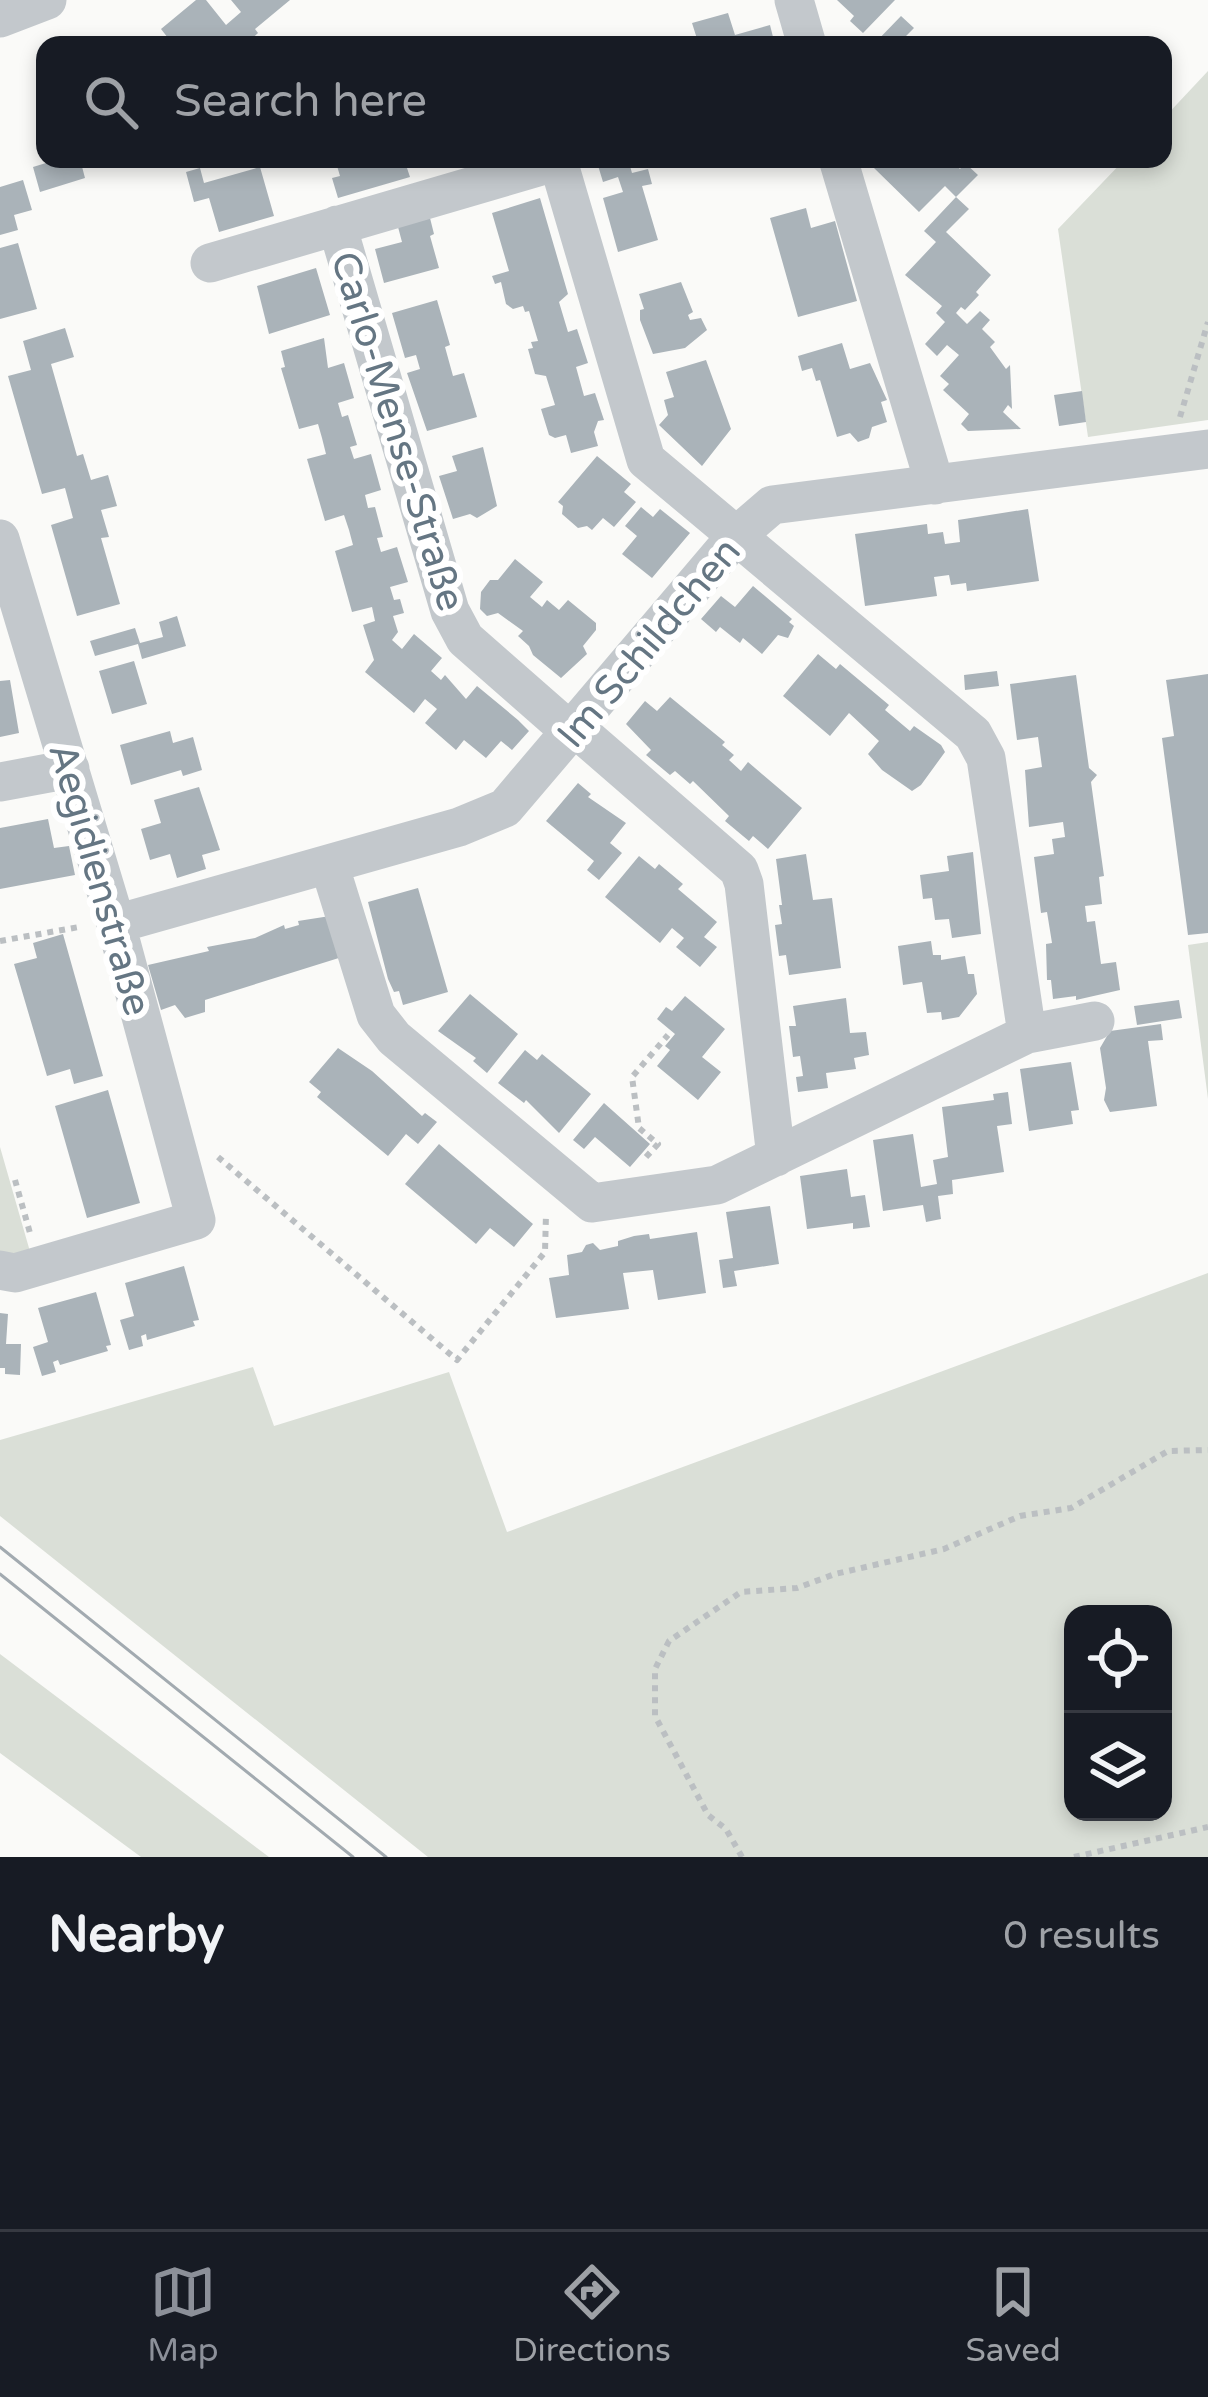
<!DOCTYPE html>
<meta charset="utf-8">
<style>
body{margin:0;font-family:"Varela Round",sans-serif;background:#242831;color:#f1f3f6}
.controls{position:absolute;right:36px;bottom:36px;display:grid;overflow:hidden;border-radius:24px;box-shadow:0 6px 18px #0003}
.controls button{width:108px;height:108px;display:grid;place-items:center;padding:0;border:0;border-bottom:3px solid #363941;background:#171b24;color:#f1f3f6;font:60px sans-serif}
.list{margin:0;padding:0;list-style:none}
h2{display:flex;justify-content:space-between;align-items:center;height:156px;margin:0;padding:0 48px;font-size:51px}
h2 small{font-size:39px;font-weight:400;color:#9ea1a6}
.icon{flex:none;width:66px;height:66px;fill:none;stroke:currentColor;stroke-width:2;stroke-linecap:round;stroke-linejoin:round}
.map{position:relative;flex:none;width:1208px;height:1857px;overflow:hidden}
.search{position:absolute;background:#171b24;box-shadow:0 6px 18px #0003;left:36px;right:36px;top:36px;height:132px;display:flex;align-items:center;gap:30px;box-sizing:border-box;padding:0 42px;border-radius:24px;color:#9ea1a6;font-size:45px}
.sheet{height:372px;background:#171b24}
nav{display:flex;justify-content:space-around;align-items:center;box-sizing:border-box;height:168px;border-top:3px solid #363941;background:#171b24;font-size:33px;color:#9ea1a6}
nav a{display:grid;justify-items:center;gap:6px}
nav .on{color:#8c9099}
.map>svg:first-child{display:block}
.green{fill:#dadfd7;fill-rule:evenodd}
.building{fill:#aab3b9}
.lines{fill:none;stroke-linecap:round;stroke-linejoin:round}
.path{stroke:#bbbfc2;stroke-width:6;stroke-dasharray:6 6;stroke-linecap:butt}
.minor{stroke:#c3c8cc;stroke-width:39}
.tram{stroke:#a2aab0;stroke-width:3}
.labels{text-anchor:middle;stroke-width:12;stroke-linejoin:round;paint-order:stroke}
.street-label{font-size:39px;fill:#657683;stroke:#fff}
</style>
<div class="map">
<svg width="1208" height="1857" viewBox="0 0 1208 1857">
<rect width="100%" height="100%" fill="#fafaf8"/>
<path class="green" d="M1208,71V420L1088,437L1058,229L1125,159H1163V119Z
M1208,942V1099L1188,945Z
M0,1147L31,1255L0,1259Z
M1208,1273V1857H428L0,1516V1440L253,1367L274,1426L449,1372L507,1532ZM1163,1614V1812H1073V1614Z
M0,1654L269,1857H141L0,1753Z"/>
<path class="building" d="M196,0H206L226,25L241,12L231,0H290L255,29L258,33L245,45L240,42L237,45H160L168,38L161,29Z
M837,0H895L863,33L850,21L854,16Z
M728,13L735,35L770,25L775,45H719L718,40L699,45L692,23Z
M901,16L914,28L905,37L914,45H873Z
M59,159H80L85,178L40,192L33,167Z
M335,159H404L410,177L338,198L332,178L340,176Z
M596,159H628L632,173L648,169L652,184L642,186L658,240L618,252L603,198L623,192L618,177L603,182Z
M883,159H949L960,169L965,163L978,175L956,197L945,186L919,212L874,168Z
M260,167L274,216L219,232L209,198L194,202L186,172L200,168L204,183Z
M23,180L32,210L14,215L18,230L0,235V187Z
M956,197L969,209L946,232L991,275L976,292L979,295L965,310L961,307L956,313L967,324L980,311L990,320L982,329L995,342L990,347L1006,369L1010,365L1012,409L1008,405L1003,412L1021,429L968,431L961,424L969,414L943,390L949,384L940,376L959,355L947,345L937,356L925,344L945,322L936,313L942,306L905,275L936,242L924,231Z
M540,198L568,294L559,302L568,332L577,329L588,363L576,367L584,396L595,393L604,420L598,421L594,432L598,446L571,453L566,435L555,438L549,435L541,409L555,405L546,376L535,374L528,349L533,348L531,342L538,341L529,311L525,312L523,306L513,309L506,304L501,282L495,284L492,276L509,271L492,213Z
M806,208L811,228L835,221L857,301L798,317L770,218Z
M430,218L434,234L430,236L439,268L384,283L375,249L402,242L398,227Z
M18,243L37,309L0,319V248Z
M316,268L330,315L269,334L257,286Z
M681,282L693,312L688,315L690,320L701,318L707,330L685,348L653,354L640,320V310L644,309L639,294Z
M437,300L450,345L445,347L453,376L464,373L477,417L427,431L407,373L420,369L416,355L405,358L392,313Z
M65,328L74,357L51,364L77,456L83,454L91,480L108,475L117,506L101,510L109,537L101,538L120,604L77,616L51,525L73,518L65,488L42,494L8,376L31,370L23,341Z
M324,338L328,368L344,363L354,398L338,403L342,417L348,415L357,445L350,447L354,459L371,454L381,490L365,495L368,508L375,507L383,537L377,538L381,552L397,547L408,582L390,587L394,600L400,599L404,613L393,616L398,632L392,640L402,649L414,634L442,658L431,671L441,680L445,675L466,699L477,686L518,720L529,731L512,750L501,741L486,758L464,740L456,750L425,723L437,709L425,699L414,713L365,672L374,660L363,625L375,621L372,607L352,612L335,551L353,545L349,530L344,515L325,521L307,459L326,454L322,438L318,424L299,429L281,368L285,367L281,351Z
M842,343L850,369L870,363L887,400L881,402L887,422L872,427L869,438L858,442L850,433L837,437L820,380L816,381L812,368L802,371L798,356Z
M706,360L731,429L702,466L659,425L668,415L664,400L674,397L666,372Z
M1082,391L1086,422L1059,426L1054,395Z
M483,447L497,506L477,518L470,514L453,519L439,476L457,471L452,456Z
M597,456L631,484L624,492L636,502L614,527L603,518L592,530L587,526L578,528L562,514L563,506L558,502Z
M641,507L653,517L660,509L690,533L652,578L622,554L637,536L625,526Z
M1028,509L1039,581L967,591L966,583L951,585L949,575L934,577L937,596L865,606L855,534L927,524L928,534L943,532L945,544L960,542L958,520Z
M515,559L543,582L530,597L542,607L547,600L559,610L568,600L596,623V630L583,646L587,654L561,678L533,655L529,646L518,636L523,631L498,613L487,616L480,609L481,592L490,580H498Z
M753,586L792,619L789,622L794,626L788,638L778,635L762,654L743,638L740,643L720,627L716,632L701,619L721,596L735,607Z
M177,616L186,646L142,659L138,644L95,656L90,641L135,628L140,643L163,637L159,622Z
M818,654L836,669L840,664L889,705L885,710L910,731L914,726L941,745L945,752L921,785L912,791L882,770L868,754L879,741L849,713L830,736L783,696Z
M134,661L147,704L112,714L99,671Z
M997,671L999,686L965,690L964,675Z
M1208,674V933L1188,935L1162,738L1174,736L1166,680Z
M1076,675L1089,768L1097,775L1091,782L1104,876L1099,877L1102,904L1085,906L1087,922L1095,921L1101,964L1116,962L1120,990L1076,1000V996L1053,999L1051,980H1047L1046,944L1052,943L1047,912L1041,913L1034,857L1054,854L1052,839L1065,837L1063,822L1029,827L1025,770L1042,767L1038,737L1017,740L1010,684Z
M10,680L19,733L0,737V681Z
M670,697L725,742L722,745L734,755L729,760L741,771L748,762L802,808L768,849L753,836L749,841L725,821L729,816L693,781L690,784L675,771L670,775L646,755L651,750L626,724L645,701L657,711Z
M170,731L173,743L193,737L202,770L183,776L181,770L131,785L120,745Z
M578,783L591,794L588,797L626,823L610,843L622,853L599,880L587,870L594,861L546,821Z
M199,787L220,850L202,855L206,869L177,878L170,854L150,860L141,829L161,823L154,800Z
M48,819L54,848L69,846L75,875L0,889V828Z
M973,852L981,934L952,938L949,919L935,920L932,898L923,899L920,875L949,871L947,856Z
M806,854L813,900L832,898L841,968L789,975L786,955L779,956L775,925L782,924L779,905H782L776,859Z
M639,856L655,869L659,864L683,884L678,889L717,922L704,937L717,947L700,967L676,947L684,938L672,928L660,943L605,897Z
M418,888L448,992L403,1005L399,991L394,992L388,979L368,902Z
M330,916L342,957L205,1000V1012L185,1018L175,1005L161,1010L148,965L209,951L207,947L255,938L284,925L285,929L299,925L298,921Z
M63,934L103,1076L74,1084L70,1069L47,1076L14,964L37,958L33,943Z
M931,941L933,955H941V960L965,956L968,974H974L977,994L959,1017L942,1020L941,1012L927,1013L922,982L903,985L898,946Z
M470,994L518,1034L487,1073L473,1061L476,1058L438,1031Z
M685,996L725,1029L702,1057L721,1072L698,1100L657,1066L670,1050L665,1046L675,1034L657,1019L666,1007L672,1011Z
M846,998L850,1033L866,1032L869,1055L854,1058L856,1069L826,1073L828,1088L798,1092L796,1077L803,1076L800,1056L793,1057L789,1026H796L793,1006Z
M1179,1000L1182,1018L1137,1025L1134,1006Z
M1161,1024L1163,1040L1148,1041L1157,1106L1110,1112L1104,1100L1106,1088L1100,1048L1110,1031Z
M338,1048L372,1071L422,1116L425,1113L437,1122L418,1144L406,1134L388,1156L317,1097L321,1092L309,1082Z
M525,1050L537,1060L542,1054L591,1094L559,1133L526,1100L524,1103L498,1083Z
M1071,1062L1079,1110L1071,1111L1073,1124L1029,1131L1020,1069Z
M108,1090L140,1203L87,1218L55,1106Z
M1008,1092L1012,1124L997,1126L1004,1172L952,1180L953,1194L938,1196L941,1219L926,1222L923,1205L883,1211L873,1140L913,1134L921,1187L937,1184L933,1160L948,1157L942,1107L994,1100L993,1094Z
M604,1103L650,1144L630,1167L595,1137L584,1149L573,1140Z
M439,1144L533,1224L514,1247L490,1228L476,1244L405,1184Z
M847,1169L851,1197L865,1195L870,1227L853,1229V1223L807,1229L800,1176Z
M770,1206L779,1264L734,1271L737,1286L723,1288L719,1260L733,1258L726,1212Z
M697,1232L706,1293L658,1300L653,1270L623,1273L629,1309L556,1318L549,1278L569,1275L567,1255L582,1252L586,1245L593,1243L600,1250L618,1246V1241L634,1236L649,1234L650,1239Z
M184,1266L199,1320L193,1321L195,1326L147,1340L146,1334L141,1336L143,1346L129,1350L120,1320L134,1316L125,1283Z
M96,1292L111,1345L106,1346L108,1351L60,1365L58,1360L53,1362L56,1372L42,1376L33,1347L48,1342L38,1308Z
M0,1313L8,1314L6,1344H21L20,1375L5,1374V1368H0Z"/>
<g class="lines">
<path class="path" d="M1180,417L1208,322
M0,941L79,927
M218,1157L457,1360L545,1252L546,1214
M646,1157L658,1144L639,1128L632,1077L668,1035
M15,1180L30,1233
M742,1857L726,1829L708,1815L655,1716V1669L669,1641L741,1592L797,1588L835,1574L944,1549L1020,1516L1071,1508L1168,1451L1208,1450
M1074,1857L1208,1827"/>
<path class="minor" d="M794,0L807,45
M0,18L47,0
M838,159L935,485
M337,225L450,611L465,639L571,732
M210,263L558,161L646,460L973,734L986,758L1027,1034
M0,539L116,924L196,1220L15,1273L0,1270
M574,727L739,870L744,884L776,1157
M0,782L70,769
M329,864L376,1015L394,1038L592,1203L717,1185L1027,1034L1095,1021
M116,924L459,827L505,808L736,536L772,505L1208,449"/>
<path class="tram" d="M0,1547L386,1857
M0,1574L353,1857"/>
</g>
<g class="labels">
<g class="street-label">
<text transform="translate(399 431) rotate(73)" y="14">Carlo-Mense-Straße</text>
<text transform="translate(648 642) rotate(-50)" y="14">Im Schildchen</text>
<text transform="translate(101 879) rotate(74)" y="14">Aegidienstraße</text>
</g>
</g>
</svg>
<div class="controls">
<button><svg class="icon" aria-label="locate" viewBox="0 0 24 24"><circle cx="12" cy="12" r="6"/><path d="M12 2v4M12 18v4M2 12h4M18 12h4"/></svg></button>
<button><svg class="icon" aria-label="layers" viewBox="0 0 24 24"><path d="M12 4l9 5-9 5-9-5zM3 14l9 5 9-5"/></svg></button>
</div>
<div class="search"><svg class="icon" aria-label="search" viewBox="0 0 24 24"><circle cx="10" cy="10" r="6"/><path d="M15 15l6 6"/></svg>Search here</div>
</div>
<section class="sheet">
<h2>Nearby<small>0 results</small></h2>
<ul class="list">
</ul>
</section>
<nav>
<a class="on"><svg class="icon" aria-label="map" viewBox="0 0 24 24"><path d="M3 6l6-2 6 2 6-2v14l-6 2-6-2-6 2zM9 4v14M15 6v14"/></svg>Map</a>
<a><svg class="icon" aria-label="directions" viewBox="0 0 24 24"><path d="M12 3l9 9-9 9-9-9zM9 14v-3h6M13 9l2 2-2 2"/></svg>Directions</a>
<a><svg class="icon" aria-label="saved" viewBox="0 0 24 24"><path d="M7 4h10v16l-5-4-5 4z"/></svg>Saved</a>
</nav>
